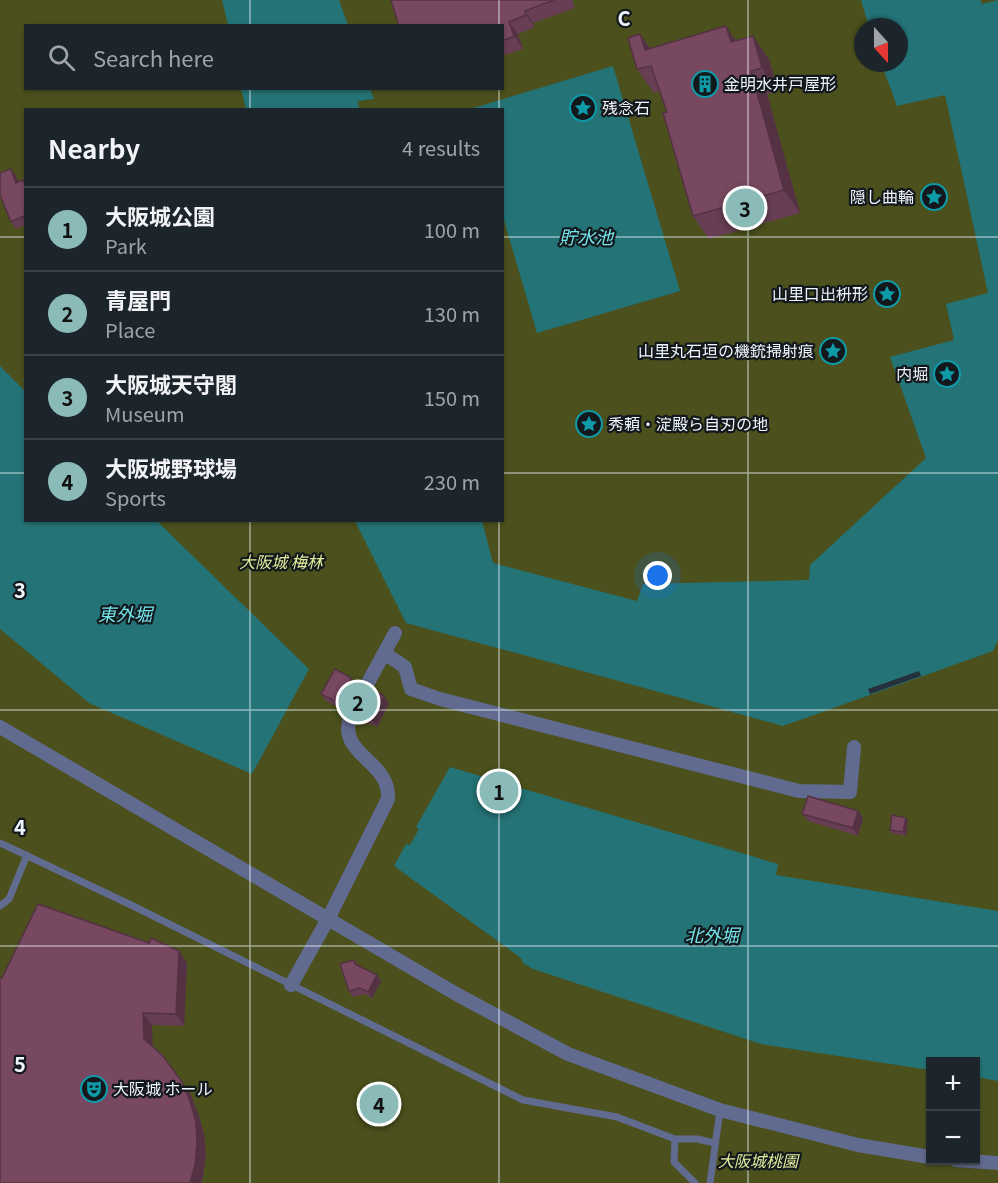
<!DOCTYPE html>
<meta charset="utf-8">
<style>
body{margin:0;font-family:Georgia,"Noto Sans JP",serif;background:#293038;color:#f1f3f6}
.controls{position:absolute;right:18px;bottom:18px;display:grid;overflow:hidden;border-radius:0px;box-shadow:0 2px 4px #0004}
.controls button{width:54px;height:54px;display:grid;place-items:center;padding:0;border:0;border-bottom:2px solid #3a4148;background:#1c242c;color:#f1f3f6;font:30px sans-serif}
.compass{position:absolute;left:854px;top:18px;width:54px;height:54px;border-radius:50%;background:#1c242c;box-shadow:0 2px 4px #0004;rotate:159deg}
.you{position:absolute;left:658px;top:576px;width:21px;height:21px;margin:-15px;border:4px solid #fff;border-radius:50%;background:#1a73e8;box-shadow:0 0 0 9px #1a73e833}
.badge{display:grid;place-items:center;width:39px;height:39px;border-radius:50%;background:#8bbbb9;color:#111;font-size:20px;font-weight:700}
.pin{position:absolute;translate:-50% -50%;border:3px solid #fff;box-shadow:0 2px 6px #0006}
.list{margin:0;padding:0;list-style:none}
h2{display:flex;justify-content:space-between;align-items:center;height:78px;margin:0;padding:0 24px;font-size:26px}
h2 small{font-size:20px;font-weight:400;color:#a0a4a9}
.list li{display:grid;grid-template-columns:39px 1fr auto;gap:18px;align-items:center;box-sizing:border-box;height:84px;padding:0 24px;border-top:2px solid #3a4148}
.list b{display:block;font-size:22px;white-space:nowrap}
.list p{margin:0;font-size:20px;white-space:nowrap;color:#a0a4a9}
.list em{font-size:20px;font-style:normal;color:#a0a4a9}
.icon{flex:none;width:33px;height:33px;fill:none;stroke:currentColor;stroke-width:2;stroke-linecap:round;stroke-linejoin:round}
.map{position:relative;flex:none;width:998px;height:1183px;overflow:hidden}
.search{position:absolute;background:#1c242c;box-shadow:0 2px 4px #0004;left:24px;top:24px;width:480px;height:66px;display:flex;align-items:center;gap:15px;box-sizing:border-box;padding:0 21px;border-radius:0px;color:#a0a4a9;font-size:22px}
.panel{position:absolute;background:#1c242c;box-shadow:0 2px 4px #0004;left:24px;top:108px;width:480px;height:414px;border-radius:0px}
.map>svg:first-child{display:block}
.green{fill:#4b501c;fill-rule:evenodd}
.water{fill:#247376}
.pier{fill:#26303b}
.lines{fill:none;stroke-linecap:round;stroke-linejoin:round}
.lane{stroke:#616b90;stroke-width:7}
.street{stroke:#616b90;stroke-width:14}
.wall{fill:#673e53}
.shaded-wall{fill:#543244}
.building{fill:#784861;stroke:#543244;stroke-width:1.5}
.grid{fill:none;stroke:#eff5fc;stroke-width:1.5;stroke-opacity:0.55}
.labels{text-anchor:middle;stroke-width:4.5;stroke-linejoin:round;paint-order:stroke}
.poi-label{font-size:16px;fill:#eff5fc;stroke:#13181c;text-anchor:start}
.park-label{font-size:16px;font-style:italic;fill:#e2ed9b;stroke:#13181c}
.water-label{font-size:18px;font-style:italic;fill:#74e6ec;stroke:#13181c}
.grid-label{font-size:20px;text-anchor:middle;font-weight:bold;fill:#eff5fc;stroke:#13181c;stroke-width:4.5;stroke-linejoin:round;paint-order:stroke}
</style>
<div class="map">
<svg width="998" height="1183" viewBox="0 0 998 1183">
<rect width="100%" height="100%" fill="#26303b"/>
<path class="green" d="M0,0H998V1183H0ZM26,26H502V88H26ZM863,27H899V63H863ZM26,110H502V520H26ZM930,1062H976V1160H930Z"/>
<path class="water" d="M222,0H339L348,25H228Z
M861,0H980L982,4L998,0V640L993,651L783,726L406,623L355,521H482L493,563L637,601L643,584L809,580L810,565L926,458L890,357L954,340L946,304L988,293L945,95L897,106L881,63H899V27H869Z
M613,66L680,291L537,333L503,217L502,110L470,109Z
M241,89H370L374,99L358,101L359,109H246Z
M0,366L25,391L26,520L157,521L309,669L252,774L89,703L0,629Z
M450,767L778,864L776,875L998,911V1081L976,1077V1062H930V1070L761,1044L533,969L523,963L521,958L394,866L406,844L410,845L419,829L416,827Z"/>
<path class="pier" d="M919,671L921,676L870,694L868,689Z"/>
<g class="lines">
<path class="lane" d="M0,843L129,904L523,1100L617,1117L675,1139H697L715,1143
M0,906L9,899L27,855
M675,1139L674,1162L695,1183
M710,1183L720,1110"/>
<path class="street" d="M384,653L405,667L411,689L440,699L799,791L850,792L854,747
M364,690L395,633
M0,727L458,995L568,1054L720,1110L858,1145L930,1157
M291,985L328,919L388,799C391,760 335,755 351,715
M956,1160L998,1163"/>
</g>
<path class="wall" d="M391,0H572L575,8L533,23L535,27L518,34L523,49L502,56V26Z
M640,34L650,49L736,41L769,59L778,91L767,94L800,213L709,239L693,216L667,112L660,91L654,93L637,69Z
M11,169L16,176L18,182L26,184V225L16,229L11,222Z
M356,686L355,690L384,696L389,704L377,727L359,719L354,711V708L349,706L343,710L326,701L321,694Z
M858,811L863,818L858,836L808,821L802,814Z
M908,821L906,836L892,833L890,830Z
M354,960L358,965L377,975L381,981L372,998L364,994L353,997L349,991Z
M187,963L184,1026L152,1025V1046L190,1093L198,1113L204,1134L206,1155L203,1176L201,1183H0V978Z"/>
<path class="shaded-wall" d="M525,11L533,23L535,27L526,15Z
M509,22L518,34L523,49L514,36Z
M726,26L742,49L731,42Z
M640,34L656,57L645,50Z
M753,36L769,59L778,91L762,68Z
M751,71L767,94L800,213L784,190Z
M11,169L16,176L22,190L16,183Z
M351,678L356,686L355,691L359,698L350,683Z
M384,696L389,704L377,727L372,720Z
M858,811L863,818L858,836L853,828Z
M906,818L908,821L906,836L903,832Z
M179,951L187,963L184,1026L176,1014Z
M377,975L381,981L372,998L368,992Z
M143,1013L152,1025L153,1051L144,1039Z
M182,1082L190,1093L198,1113L204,1134L206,1155L203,1176L201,1183H190Z"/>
<path class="building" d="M391,0H554L525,11L526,15L509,22L514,36L502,41V26H399Z
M726,26L731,42L753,36L762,68L751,71L784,190L693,216L663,113L667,112L651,66L637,69L628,38L640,34L645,50Z
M11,169L16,183L23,180L26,187V215L11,222L0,195V173Z
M335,669L351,678L350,683L354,690L360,691L367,687L384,696L372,720L354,711V705L351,700L344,699L338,703L321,694Z
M808,796L858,811L853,828L802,814Z
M892,815L906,818L903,832L890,830Z
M38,904L149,943L151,938L179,951L176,1014L143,1013L144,1039L163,1056L182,1082L190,1101L196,1122L197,1144L195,1165L190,1183H0V978H2Z
M354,960L355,964L377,975L368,992L360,988L349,991L340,964Z"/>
<path class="grid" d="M250,0V26M499,0V26M748,0V1183M250,88V110M499,88V110M0,237H26M502,237H998M0,473H26M502,473H998M250,520V1183M499,520V1183M0,710H998M0,946H998"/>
<defs>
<symbol id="building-ring" viewBox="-11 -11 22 22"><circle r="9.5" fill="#13181c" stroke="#0f9aa8" stroke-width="1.5"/><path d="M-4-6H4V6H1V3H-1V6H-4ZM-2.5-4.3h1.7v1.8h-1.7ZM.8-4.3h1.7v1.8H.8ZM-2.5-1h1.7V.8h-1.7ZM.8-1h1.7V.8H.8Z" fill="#0f9aa8"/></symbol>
<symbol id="sight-ring" viewBox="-11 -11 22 22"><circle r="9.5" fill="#13181c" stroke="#0f9aa8" stroke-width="1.5"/><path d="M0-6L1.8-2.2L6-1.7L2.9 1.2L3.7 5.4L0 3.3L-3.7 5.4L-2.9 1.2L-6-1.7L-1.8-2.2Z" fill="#0f9aa8"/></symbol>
<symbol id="theatre-ring" viewBox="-11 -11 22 22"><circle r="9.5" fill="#13181c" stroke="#0f9aa8" stroke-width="1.5"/><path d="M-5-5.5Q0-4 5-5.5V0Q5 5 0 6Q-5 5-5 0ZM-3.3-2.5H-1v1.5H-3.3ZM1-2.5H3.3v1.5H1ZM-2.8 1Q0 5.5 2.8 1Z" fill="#0f9aa8"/></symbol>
</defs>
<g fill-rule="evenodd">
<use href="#building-ring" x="690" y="69" width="30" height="30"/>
<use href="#sight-ring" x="568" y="93" width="30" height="30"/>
<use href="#sight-ring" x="919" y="182" width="30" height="30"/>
<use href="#sight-ring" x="872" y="279" width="30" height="30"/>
<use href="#sight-ring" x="818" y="336" width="30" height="30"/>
<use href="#sight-ring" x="932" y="359" width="30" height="30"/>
<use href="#sight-ring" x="574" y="409" width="30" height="30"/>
<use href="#theatre-ring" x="79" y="1074" width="30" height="30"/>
</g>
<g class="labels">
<g class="poi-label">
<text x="724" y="90">金明水井戸屋形</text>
<text x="602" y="114">残念石</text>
<text x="914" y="203" text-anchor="end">隠し曲輪</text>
<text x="868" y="300" text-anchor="end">山里口出枡形</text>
<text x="814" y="357" text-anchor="end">山里丸石垣の機銃掃射痕</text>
<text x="928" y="380" text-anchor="end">内堀</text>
<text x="608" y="430">秀頼・淀殿ら自刃の地</text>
<text x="113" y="1095">大阪城 ホール</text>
</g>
<g class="park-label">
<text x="281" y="568">大阪城 梅林</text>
<text x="758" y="1167">大阪城桃園</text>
</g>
<g class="water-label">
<text x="586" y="244">貯水池</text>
<text x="125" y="621">東外堀</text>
<text x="712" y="942">北外堀</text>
</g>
</g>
<g class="grid-label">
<text x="624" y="26">C</text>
<text x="20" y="598">3</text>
<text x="20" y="835">4</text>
<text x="20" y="1072">5</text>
</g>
</svg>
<div class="controls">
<button>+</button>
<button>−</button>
</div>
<svg class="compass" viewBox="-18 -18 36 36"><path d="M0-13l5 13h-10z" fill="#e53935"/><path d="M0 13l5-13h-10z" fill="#a0a4a9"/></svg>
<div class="you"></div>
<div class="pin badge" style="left:499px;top:791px">1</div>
<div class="pin badge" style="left:358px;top:702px">2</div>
<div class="pin badge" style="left:745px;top:208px">3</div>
<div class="pin badge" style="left:379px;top:1104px">4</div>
<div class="search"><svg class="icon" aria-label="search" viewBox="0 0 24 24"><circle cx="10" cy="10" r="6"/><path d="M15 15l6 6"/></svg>Search here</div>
<section class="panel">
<h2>Nearby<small>4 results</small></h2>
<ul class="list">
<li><span class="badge">1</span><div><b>大阪城公園</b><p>Park</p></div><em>100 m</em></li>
<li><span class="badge">2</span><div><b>青屋門</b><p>Place</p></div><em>130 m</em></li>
<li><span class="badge">3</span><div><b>大阪城天守閣</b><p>Museum</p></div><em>150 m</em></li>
<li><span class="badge">4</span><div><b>大阪城野球場</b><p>Sports</p></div><em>230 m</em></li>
</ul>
</section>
</div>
